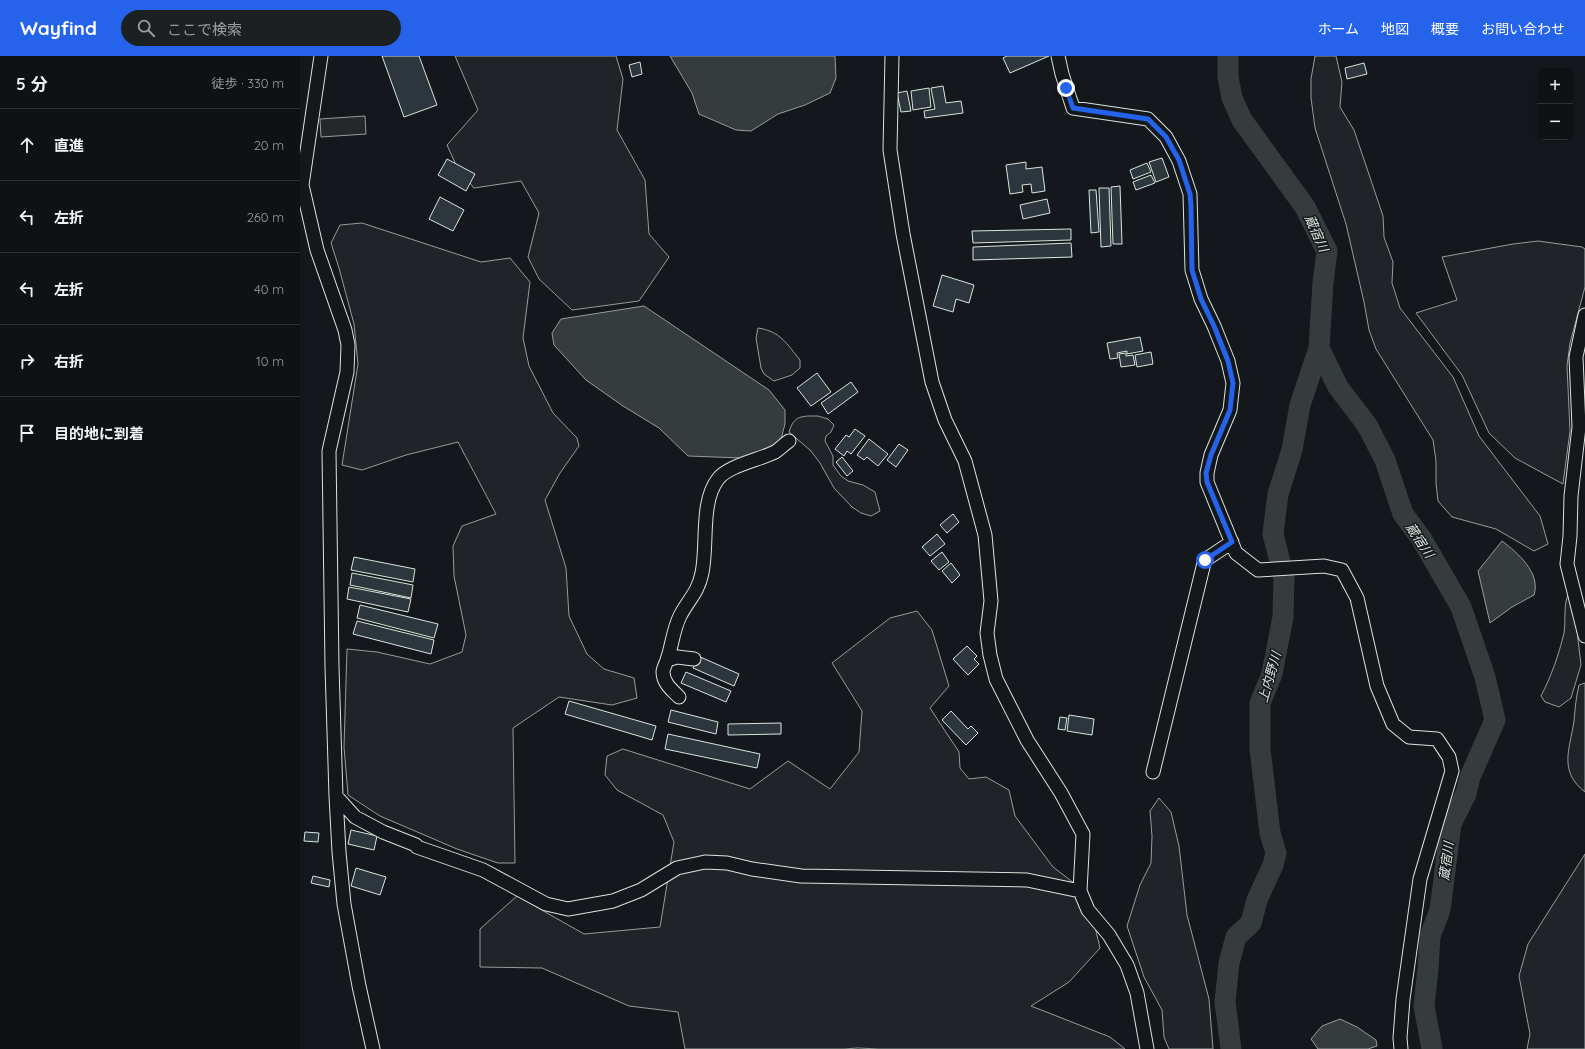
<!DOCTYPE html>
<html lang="ja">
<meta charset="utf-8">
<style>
body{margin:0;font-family:Quicksand,"Noto Sans JP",sans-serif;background:#1d2022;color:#f1f3f6}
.controls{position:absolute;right:12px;top:12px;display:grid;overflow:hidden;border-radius:8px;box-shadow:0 2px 6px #0003}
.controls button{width:36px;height:36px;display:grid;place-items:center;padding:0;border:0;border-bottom:1px solid #2f3234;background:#0f1215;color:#f1f3f6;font:20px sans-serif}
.stop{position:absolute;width:12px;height:12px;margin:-9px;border:3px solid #2563eb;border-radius:50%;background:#fff}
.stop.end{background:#2563eb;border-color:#fff;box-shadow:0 1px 4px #0008}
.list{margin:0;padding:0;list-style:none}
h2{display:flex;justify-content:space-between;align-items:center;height:52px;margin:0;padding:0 16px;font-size:17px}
h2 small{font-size:13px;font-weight:400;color:#9b9ea0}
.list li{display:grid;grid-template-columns:26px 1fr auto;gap:12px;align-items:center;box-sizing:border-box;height:72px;padding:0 16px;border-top:1px solid #2f3234}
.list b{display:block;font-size:15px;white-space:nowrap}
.list em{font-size:13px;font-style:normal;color:#9b9ea0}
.icon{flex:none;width:22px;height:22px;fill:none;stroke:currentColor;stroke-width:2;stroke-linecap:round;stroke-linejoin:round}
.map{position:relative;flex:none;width:1285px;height:993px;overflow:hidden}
header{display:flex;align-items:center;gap:24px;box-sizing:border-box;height:56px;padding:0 20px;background:#2563eb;color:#fff}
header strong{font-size:19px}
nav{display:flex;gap:22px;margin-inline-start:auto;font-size:14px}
.search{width:280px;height:36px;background:#1d2022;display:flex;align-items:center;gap:10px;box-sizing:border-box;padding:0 14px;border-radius:22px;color:#9b9ea0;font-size:15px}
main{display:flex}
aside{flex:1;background:#0f1215}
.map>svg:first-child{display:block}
.green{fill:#202428;stroke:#939e99}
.parking{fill:#24282b;stroke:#939e99}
.water{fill:#363b3e;stroke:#939e99}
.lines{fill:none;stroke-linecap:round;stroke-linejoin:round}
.river{stroke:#363b3e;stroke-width:21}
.building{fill:#2c363c;stroke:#d8e6dc}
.minor-casing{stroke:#d8e6dc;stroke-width:15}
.minor{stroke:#14181c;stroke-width:13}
.route{stroke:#2563eb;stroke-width:5}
.labels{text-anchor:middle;stroke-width:3;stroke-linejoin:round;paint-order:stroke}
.water-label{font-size:13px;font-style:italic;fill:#d8e6dc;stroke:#14181c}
</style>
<header>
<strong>Wayfind</strong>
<div class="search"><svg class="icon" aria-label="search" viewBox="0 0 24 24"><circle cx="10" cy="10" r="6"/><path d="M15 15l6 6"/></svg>ここで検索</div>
<nav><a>ホーム</a><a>地図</a><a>概要</a><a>お問い合わせ</a></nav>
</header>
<main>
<aside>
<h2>5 分<small>徒歩 · 330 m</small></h2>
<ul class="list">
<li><svg class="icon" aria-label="ahead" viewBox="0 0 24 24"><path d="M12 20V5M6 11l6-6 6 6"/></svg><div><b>直進</b></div><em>20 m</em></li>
<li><svg class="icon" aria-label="left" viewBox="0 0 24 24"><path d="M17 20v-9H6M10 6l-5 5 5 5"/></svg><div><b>左折</b></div><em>260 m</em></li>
<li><svg class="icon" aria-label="left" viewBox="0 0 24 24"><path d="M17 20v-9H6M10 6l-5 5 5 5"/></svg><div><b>左折</b></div><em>40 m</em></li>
<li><svg class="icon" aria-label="right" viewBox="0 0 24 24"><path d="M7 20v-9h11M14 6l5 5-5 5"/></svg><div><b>右折</b></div><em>10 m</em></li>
<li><svg class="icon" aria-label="arrive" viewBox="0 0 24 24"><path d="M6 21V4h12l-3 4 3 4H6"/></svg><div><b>目的地に到着</b></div></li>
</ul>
</aside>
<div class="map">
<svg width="1285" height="993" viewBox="0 0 1285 993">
<rect width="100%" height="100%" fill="#14181c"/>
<path class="green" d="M155,0H316L323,23L317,74L345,124L349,178L369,201L339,245L272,254L239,223L228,201L239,157L221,125L174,132L157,111L147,89L178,54Z
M1015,0H1036L1042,26L1040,51L1054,74L1083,160L1084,181L1093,206L1092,227L1100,252L1153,321L1179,380L1240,460L1248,488L1234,495L1196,473L1152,461L1138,445L1136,427V405L1133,384L1076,293L1069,274L1064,246L1046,168L1015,72L1011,42V23Z
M62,167L181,206L210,202L230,226L223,282L229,310L253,357L277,382L279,390L260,417L245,444L266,512L269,560L287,598L304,613L334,622L337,642L312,649L259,641L213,672L215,807H198L157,793L80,760L48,739L44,691L47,593L77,596L130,608L162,596L166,579L154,520L153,490L162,470L196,458L158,386L106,399L62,414L42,409L58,308L54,268L39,212L31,187L40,169Z
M1238,185L1282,191L1285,193V231L1270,287L1267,310L1270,375L1263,428L1215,402L1189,377L1162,319L1116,257L1157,244L1142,201L1213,188Z
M458,272C480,275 487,288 500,304V312L492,319L474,325L464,318L461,312L456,282Z
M518,360L528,363L534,369L531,376L526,380L525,385L533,400V409L541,420L548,425L563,429L575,436L580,455L571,460L561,457L552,451L534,432L520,407L511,395L489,376C494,359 502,360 518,360Z
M1269,537L1276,566L1281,609L1271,642L1259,651L1245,646L1241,640C1251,621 1259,598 1264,577C1266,565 1263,547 1269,537Z
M617,555L632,574L649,630L630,652L659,696L660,712L669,723L686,721L709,734L715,760L753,811L787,837L800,892L769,926L731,950L810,981L825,993H579L558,992L544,993H385L378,956L329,950L242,912L180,911V873L217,840L284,878L360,871L374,786L363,759L317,734L305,719L307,700L323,693L450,733L488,705L530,733L559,696L562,655L532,607L590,562Z
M1285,627V736C1258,715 1270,693 1274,665C1275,653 1276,641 1279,629Z
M859,742L871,756L879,790L887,859L909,943L913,993H869L864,981L862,954L844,921L827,870L840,829L851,807L852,780L850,755Z
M1285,798V993H1227L1230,978L1219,920L1228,888Z"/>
<path class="parking" d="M65,60L66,78L21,81L20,63Z"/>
<path class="water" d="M370,0H535L536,22L530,37L505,49L478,58L451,75L436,74L399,58L392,37Z
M344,250L469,334L485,354V368L480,387L442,402L388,400L359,372L323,350L286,324L254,289L252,277L261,263Z
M1202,485C1218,497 1241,517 1234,539L1212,551L1190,567L1178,515Z
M1040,963L1057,971L1076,984L1077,990L1068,993H1018L1011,983L1022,970Z"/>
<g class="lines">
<path class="river" d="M928,0V21L932,42L942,64L1005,151L1027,195L1023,227L1019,292L1038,331L1067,369L1085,404L1103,458L1121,482L1161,551L1185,621L1195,664L1170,721L1166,738L1151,768L1140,854L1130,880L1128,913L1124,950L1132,993
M931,993L925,946L929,907L936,881L951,867L957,844L973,809L976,797L970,777L960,693V647L972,618L983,561L984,522L973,478L978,438L992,394L1000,349L1019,292"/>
</g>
<path class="building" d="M82,0H119L137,49L104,61Z
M707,0H749L710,17L703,2Z
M340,6L342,18L332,21L329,9Z
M1064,7L1067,18L1047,23L1045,12Z
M643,30L646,47L661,45L663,57L625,62L624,55L635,53L631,32Z
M629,32L631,51L613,54L611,35Z
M607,35L611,55L601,56L597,37Z
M862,102L869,121L856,126L849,106Z
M147,103L175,118L166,135L138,119Z
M726,106V113L742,111L745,135L732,137L731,128L722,129L723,136L710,138L706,109Z
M847,107L851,116L833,123L830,114Z
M851,119L855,127L836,134L833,126Z
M820,130L822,188H813L811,131Z
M799,132H809L811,190L801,191Z
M789,134H796L799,176L791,177Z
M140,141L164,154L153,175L129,163Z
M747,143L750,157L723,163L720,149Z
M771,173V184L673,187L672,175Z
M771,187L772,201L673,204V191Z
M642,219L674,229L669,247L656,243L653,256L633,250Z
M840,281L843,295L827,298V295L817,297L818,302L810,303L807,287Z
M851,296L853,308L837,311L835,299Z
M826,297V300L833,299L835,309L821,311L819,298Z
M517,317L531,336L511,350L497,332Z
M551,326L558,336L528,358L521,347Z
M555,373L565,380L551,398L547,395L544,400L535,393L546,379L549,381Z
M569,383L588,398L578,410L567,401L564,404L557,399Z
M599,388L608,394L596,411L587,404Z
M542,401L553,415L547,420L536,406Z
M653,458L659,466L647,477L640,469Z
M637,478L645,488L630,500L622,491Z
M642,496L649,506L639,514L631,505Z
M54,501L115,513L113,526L51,514Z
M651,507L660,519L652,527L642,515Z
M52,517L113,529L111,542L50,529Z
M49,531L111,543L108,556L47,543Z
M60,549L138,568L134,582L57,562Z
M57,565L134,584L131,598L53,578Z
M667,590L677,600L674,603L679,608L668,619L653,603Z
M398,600L439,618L434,630L393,612Z
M386,616L431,635L426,646L381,627Z
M269,645L356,670L352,684L265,658Z
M371,654L418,666L416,678L368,666Z
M651,655L668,673L671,670L678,677L666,689L642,664Z
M769,659L794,663L792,679L767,675Z
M760,661L767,662L765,674L758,673Z
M481,667V678L428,679V668Z
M368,678L460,698L457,712L365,693Z
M51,774L77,780L74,794L48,788Z
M5,776L19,777L18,786L4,785Z
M56,812L86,821L80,839L51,830Z
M13,820L30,824L29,831L11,827Z"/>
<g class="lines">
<defs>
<path id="minor" d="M21,0L2,129L17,194L45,274L48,289L47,316L29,395L32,611L36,740L39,796L44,848L59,930L73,993
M592,0L590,94L603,178L632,326L645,364L665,405L685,479L691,545L687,577L690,599L696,623L727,684L761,737L783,778L780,835L788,854L809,879L827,909L837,937L847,993
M758,0L762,18L773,52L848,63L866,81L879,105L890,138L892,214L901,243L914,270L928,305L933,327L930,354L911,399L907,417V426L936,497L958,514L1024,510L1042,514L1057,542L1077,630L1093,668L1109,681L1137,683L1149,701L1152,715L1120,823L1103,943L1100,982L1101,993
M1285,259L1276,301L1279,371L1271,440L1270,480L1267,508L1285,580
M367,604L377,601L394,603
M379,641C372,634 363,627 363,616C363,612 366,608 367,604C372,590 373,574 380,560C388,544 398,537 402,517C408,489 400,446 418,423C427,410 459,404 475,396C480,393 484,388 489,385
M853,716L904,507L905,504L932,486
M36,740L55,761L83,776L116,789L117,791L183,814L246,848L268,853L313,845L341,834L377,812L405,806L427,807L452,813L501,820L727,824L780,835"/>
</defs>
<use href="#minor" class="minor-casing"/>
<use href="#minor" class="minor"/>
</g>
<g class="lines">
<path class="route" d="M766,32L773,52L848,63L866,81L879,104L890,138L891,151L892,214L901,243L914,270L928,305L933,327L930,354L911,399L906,417L907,426L932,486L905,504"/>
</g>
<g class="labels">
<g class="water-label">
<text transform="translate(1017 177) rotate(66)" y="5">蔵宿川</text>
<text transform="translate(1120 484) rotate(56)" y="5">蔵宿川</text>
<text transform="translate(969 621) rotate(-74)" y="5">上内野川</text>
<text transform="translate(1146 805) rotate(-83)" y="5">蔵宿川</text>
</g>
</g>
</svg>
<div class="controls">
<button>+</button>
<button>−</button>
</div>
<div class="stop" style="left:905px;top:504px"></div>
<div class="stop end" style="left:766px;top:32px"></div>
</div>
</main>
